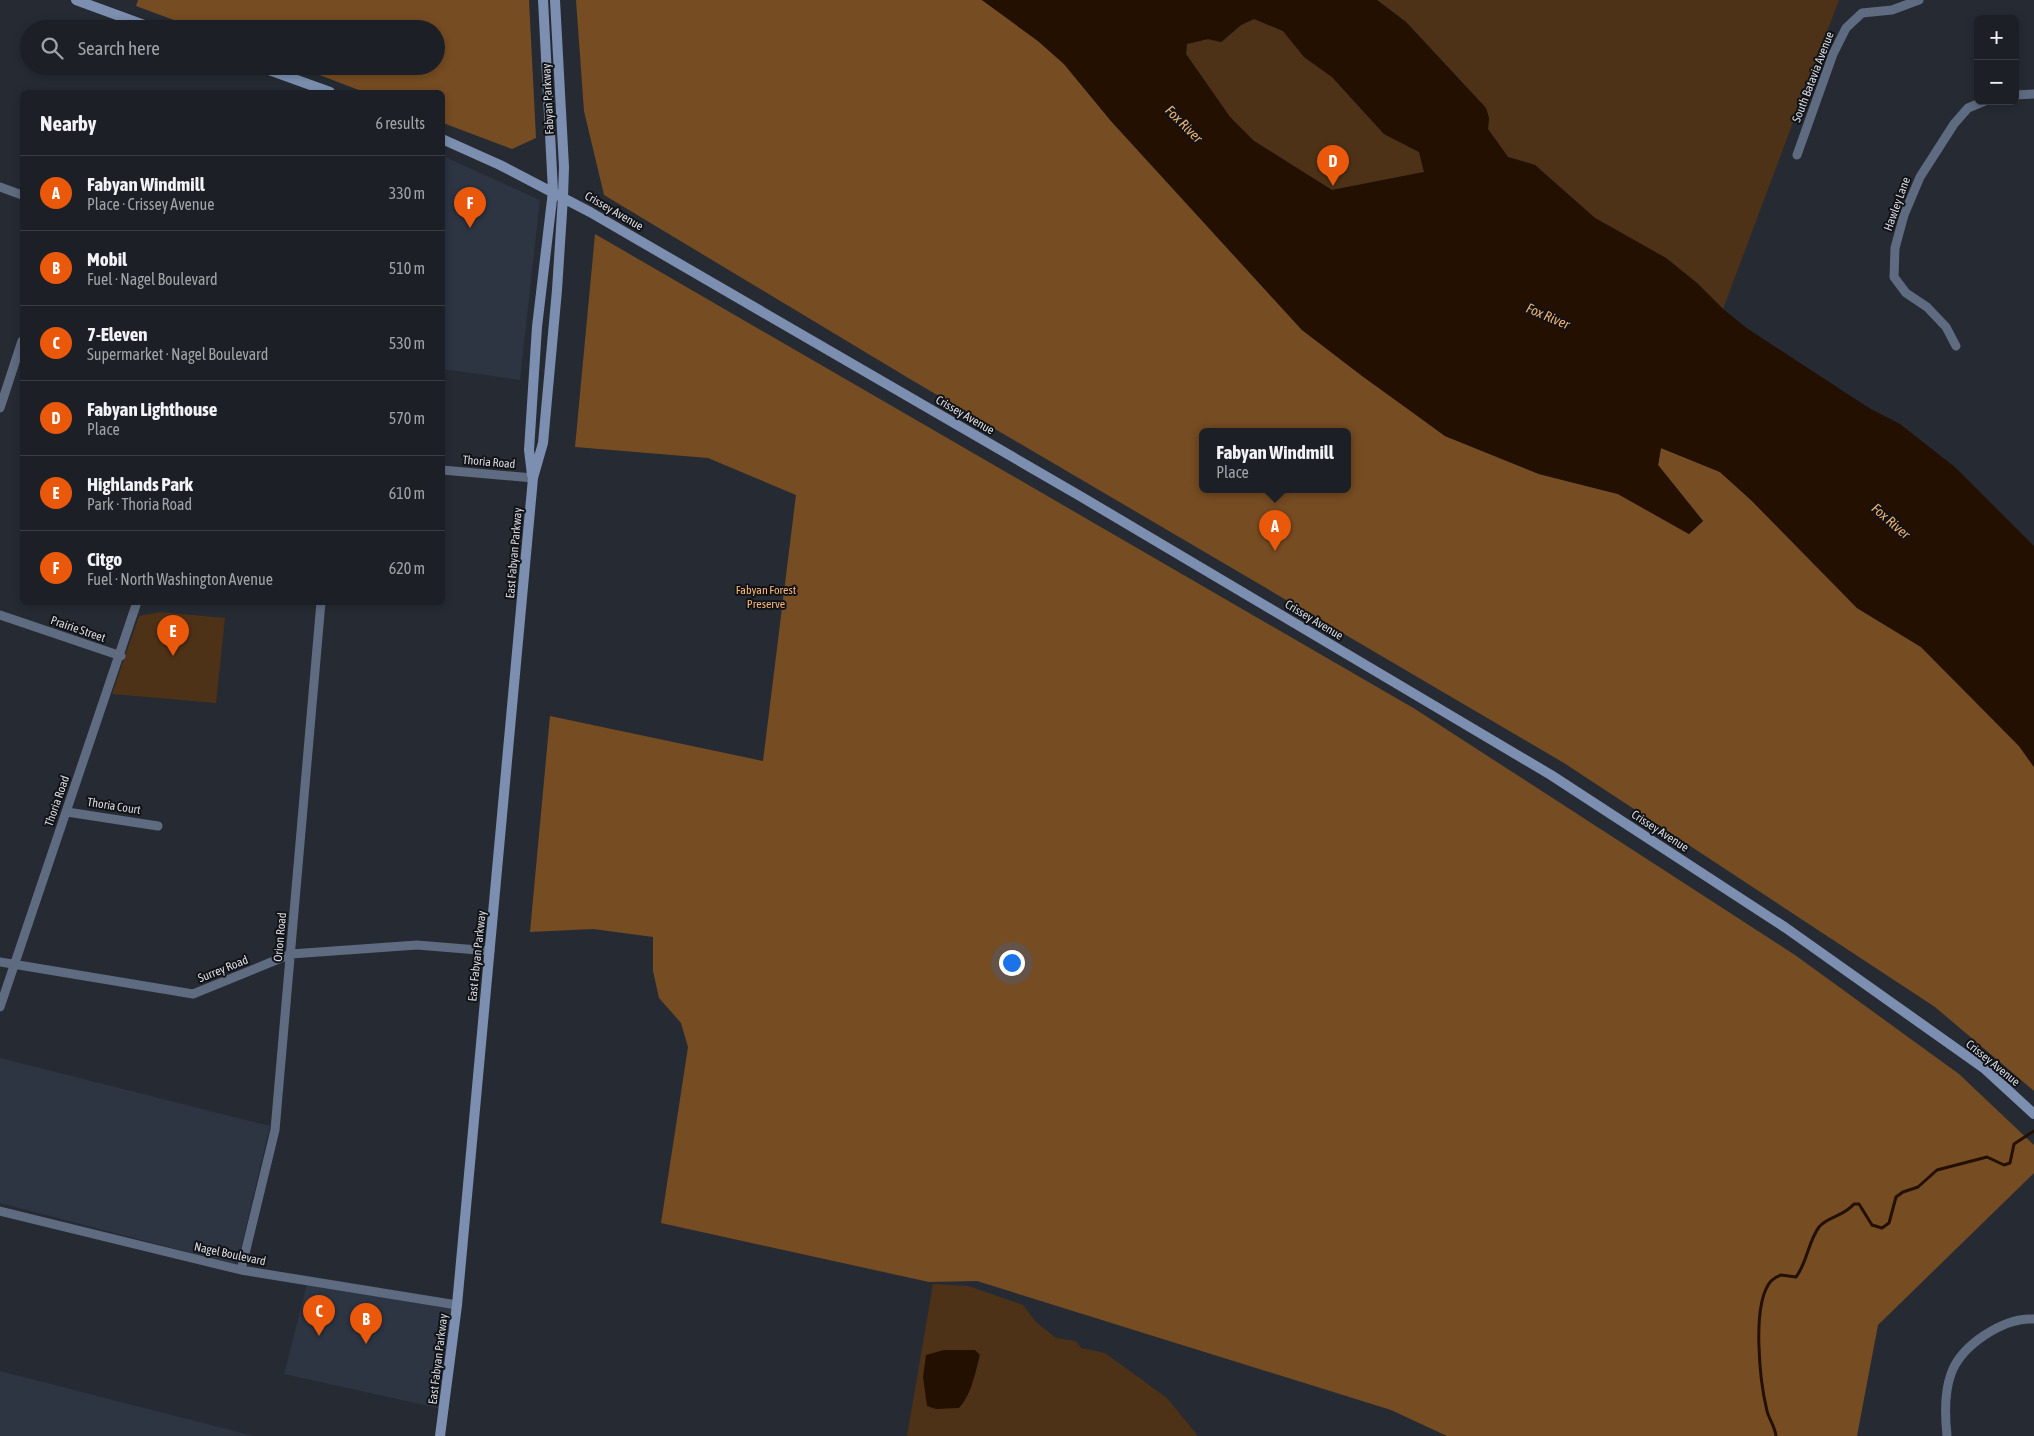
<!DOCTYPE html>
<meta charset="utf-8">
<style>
body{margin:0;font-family:"Asap Condensed",sans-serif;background:#25282e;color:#f1f3f6}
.controls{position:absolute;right:15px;top:15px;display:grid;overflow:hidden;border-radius:8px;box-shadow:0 2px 8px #0003}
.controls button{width:45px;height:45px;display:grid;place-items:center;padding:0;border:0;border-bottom:1px solid #3a3e43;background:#1c2026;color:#f1f3f6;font:25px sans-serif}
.you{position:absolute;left:1011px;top:962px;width:18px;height:18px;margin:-12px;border:4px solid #fff;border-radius:50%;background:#1a73e8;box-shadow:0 0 0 8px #1a73e833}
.badge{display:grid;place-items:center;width:32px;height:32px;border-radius:50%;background:#ea580c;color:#fff;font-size:16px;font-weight:700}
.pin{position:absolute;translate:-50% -41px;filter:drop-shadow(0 1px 2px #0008)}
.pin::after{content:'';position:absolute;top:26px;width:18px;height:15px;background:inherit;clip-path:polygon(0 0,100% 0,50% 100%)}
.popup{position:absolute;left:1199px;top:428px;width:152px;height:65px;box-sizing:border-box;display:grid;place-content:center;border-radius:8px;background:#1c2026;filter:drop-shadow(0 1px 4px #0005);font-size:16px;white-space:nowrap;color:#a0a3a7}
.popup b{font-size:19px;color:#f1f3f6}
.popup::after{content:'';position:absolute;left:50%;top:100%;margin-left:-10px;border:10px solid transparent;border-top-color:#1c2026}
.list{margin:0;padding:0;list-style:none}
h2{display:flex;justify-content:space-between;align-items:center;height:65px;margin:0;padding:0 20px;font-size:21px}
h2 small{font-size:16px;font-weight:400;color:#a0a3a7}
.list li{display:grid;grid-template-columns:32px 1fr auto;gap:15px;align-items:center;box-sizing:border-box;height:75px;padding:0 20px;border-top:1px solid #3a3e43}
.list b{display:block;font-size:19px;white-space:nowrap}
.list p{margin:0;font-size:16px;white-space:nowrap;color:#a0a3a7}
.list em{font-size:16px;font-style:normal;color:#a0a3a7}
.icon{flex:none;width:28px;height:28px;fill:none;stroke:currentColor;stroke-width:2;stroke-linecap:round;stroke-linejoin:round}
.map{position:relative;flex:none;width:2034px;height:1436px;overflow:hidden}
.search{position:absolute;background:#1c2026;box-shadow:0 2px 8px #0003;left:20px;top:20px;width:425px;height:55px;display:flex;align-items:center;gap:12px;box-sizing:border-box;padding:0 18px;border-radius:28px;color:#a0a3a7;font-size:19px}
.panel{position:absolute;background:#1c2026;box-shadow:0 2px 8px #0003;left:20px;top:90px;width:425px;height:515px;border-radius:8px}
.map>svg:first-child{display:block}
.built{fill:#2d3442}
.green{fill:#4e3217}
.forest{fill:#764c22;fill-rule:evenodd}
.water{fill:#241000;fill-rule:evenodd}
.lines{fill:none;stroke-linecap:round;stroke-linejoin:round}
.stream{stroke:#241000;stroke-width:3}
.minor{stroke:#5f6b80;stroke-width:9}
.secondary{stroke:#7c8fb0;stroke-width:10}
.labels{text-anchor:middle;stroke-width:4;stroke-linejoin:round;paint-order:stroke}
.street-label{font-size:12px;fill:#d6d9df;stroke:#111317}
.park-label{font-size:12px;fill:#f9b778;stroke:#111317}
.water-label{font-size:14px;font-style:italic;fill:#f2b072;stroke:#111317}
</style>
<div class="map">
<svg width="2034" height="1436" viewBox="0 0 2034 1436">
<rect width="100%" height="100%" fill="#262b33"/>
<path class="built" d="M443,156L540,200L520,380L443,369Z
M0,1058L270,1126L237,1265L0,1203Z
M307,1284L455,1308L442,1409L284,1374Z
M0,1371L254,1436H0Z"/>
<path class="green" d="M1377,0H1839L1723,309L1697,283L1666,258L1595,218L1535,165L1508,157L1488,129L1489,118L1486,108L1406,22Z
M1254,19L1283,31L1304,57L1332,77L1384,134L1419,152L1424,172L1332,190L1254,141L1230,117L1186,54L1187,44L1208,39L1222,42L1241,25Z
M160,612L225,618L216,703L112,694L139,616Z
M933,1284L968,1286L1023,1305L1036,1322L1056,1338L1076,1341L1081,1348L1105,1353L1167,1398L1198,1436H907Z"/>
<path class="forest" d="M138,0H529L536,138L512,149L443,123L442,92H364L296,66H436V29H198L136,6Z
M576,0H982L1038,41L1064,64L1111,121L1302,330L1445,436L1539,474L1618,494L1689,534L1703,521L1658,465L1661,448L1720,472L1752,501L1857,608L1921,647L2019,746L2034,767V1091L1935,1007L1564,763L910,379L604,195L584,111ZM1202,432H1348V490H1202Z
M595,234L1415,709L1795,955L1959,1074L2034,1145V1173L1878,1325L1857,1436H1447L1391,1410L977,1281L929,1282L661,1223L688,1047L681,1023L659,998L653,971V937L593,929L530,932L550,716L763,761L796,495L708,458L575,447Z"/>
<path class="water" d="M982,0H1377L1406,22L1486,108L1489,118L1488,129L1508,157L1535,165L1595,218L1666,258L1697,283L1723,309L1748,329L1869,408L1900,424L1956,468L2034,546V767L2019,746L1921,647L1857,608L1752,501L1720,472L1661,448L1658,465L1703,521L1689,534L1618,494L1539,474L1445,436L1362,376L1302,330L1111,121L1064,64L1038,41ZM1254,19L1283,31L1304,57L1332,77L1384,134L1419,152L1424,172L1332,190L1254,141L1230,117L1186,54L1187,44L1208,39L1221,42L1241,25Z
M944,1350H975L980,1355C975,1373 972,1394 959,1408L936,1409L927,1406L923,1377L926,1355Z"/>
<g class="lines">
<path class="stream" d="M1776,1436C1775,1427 1769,1419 1767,1411C1760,1382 1751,1304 1771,1281C1774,1278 1778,1276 1781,1275L1796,1277C1807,1263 1808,1242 1819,1227C1828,1216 1843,1217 1854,1204H1859L1872,1225L1882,1228L1889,1223L1896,1197L1903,1192L1918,1187L1937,1170L1987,1157L2004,1165L2010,1163L2014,1144L2034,1131"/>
<path class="minor" d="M2015,95L2034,94
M1797,155L1833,54L1846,28L1862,13L1892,10L1919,0
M0,187L22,195
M1956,346L1946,327L1927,307L1906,293L1894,277L1895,248L1904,215L1920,177L1954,124L1968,108L1985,101
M0,408L22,341
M442,470L533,478
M0,615L121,656
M67,812L158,826
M0,962L193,994L291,954L417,945L490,951
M0,1007L137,602
M0,1211L241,1270L457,1305
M241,1270L275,1130L321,602
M1947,1436C1945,1417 1944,1393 1951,1374C1961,1345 2004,1317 2034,1319"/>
<path class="secondary" d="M76,0L155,29
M258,66L330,92
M442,139L500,165L590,212L1080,496L1551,775L1786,928L1985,1069L2034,1114
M532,475L529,450L537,327L553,191L543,0
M440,1436L457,1305L533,478L543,443L557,290L563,197L564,167L555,0"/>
</g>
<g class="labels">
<g class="street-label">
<text transform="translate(1813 77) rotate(-69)" y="4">South Batavia Avenue</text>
<text transform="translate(548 99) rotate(-93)" y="4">Fabyan Parkway</text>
<text transform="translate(1897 204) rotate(-70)" y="4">Hawley Lane</text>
<text transform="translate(614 211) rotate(30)" y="4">Crissey Avenue</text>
<text transform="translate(965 415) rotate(30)" y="4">Crissey Avenue</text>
<text transform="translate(489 462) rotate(5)" y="4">Thoria Road</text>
<text transform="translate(514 553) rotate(-85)" y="4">East Fabyan Parkway</text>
<text transform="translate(1314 620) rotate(31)" y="4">Crissey Avenue</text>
<text transform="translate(78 629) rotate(19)" y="4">Prairie Street</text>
<text transform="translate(57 801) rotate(-71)" y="4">Thoria Road</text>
<text transform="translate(114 806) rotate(9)" y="4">Thoria Court</text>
<text transform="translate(1660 831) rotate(33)" y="4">Crissey Avenue</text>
<text transform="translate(280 937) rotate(-85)" y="4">Orion Road</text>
<text transform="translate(477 956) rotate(-84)" y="4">East Fabyan Parkway</text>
<text transform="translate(223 969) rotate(-22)" y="4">Surrey Road</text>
<text transform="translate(1993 1063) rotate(39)" y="4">Crissey Avenue</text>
<text transform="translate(230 1254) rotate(12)" y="4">Nagel Boulevard</text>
<text transform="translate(438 1359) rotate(-83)" y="4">East Fabyan Parkway</text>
</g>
<g class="park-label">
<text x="766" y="594">Fabyan Forest<tspan x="766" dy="14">Preserve</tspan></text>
</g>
<g class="water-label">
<text transform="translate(1184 124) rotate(45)" y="5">Fox River</text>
<text transform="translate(1548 316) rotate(23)" y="5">Fox River</text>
<text transform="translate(1891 521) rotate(41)" y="5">Fox River</text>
</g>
</g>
</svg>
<div class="controls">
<button>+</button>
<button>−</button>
</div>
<div class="you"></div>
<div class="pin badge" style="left:1275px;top:551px">A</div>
<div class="popup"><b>Fabyan Windmill</b>Place</div>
<div class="pin badge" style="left:366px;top:1344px">B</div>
<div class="pin badge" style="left:319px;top:1336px">C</div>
<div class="pin badge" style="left:1333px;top:186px">D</div>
<div class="pin badge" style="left:173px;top:656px">E</div>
<div class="pin badge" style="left:470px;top:228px">F</div>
<div class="search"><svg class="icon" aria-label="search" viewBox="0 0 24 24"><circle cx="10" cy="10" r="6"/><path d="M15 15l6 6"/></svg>Search here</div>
<section class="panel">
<h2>Nearby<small>6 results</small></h2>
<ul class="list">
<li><span class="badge">A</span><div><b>Fabyan Windmill</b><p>Place · Crissey Avenue</p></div><em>330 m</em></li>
<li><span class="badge">B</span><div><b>Mobil</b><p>Fuel · Nagel Boulevard</p></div><em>510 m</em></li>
<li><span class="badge">C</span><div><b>7-Eleven</b><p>Supermarket · Nagel Boulevard</p></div><em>530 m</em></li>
<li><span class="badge">D</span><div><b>Fabyan Lighthouse</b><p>Place</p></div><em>570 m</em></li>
<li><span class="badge">E</span><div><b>Highlands Park</b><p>Park · Thoria Road</p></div><em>610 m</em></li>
<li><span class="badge">F</span><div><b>Citgo</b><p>Fuel · North Washington Avenue</p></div><em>620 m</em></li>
</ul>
</section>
</div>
